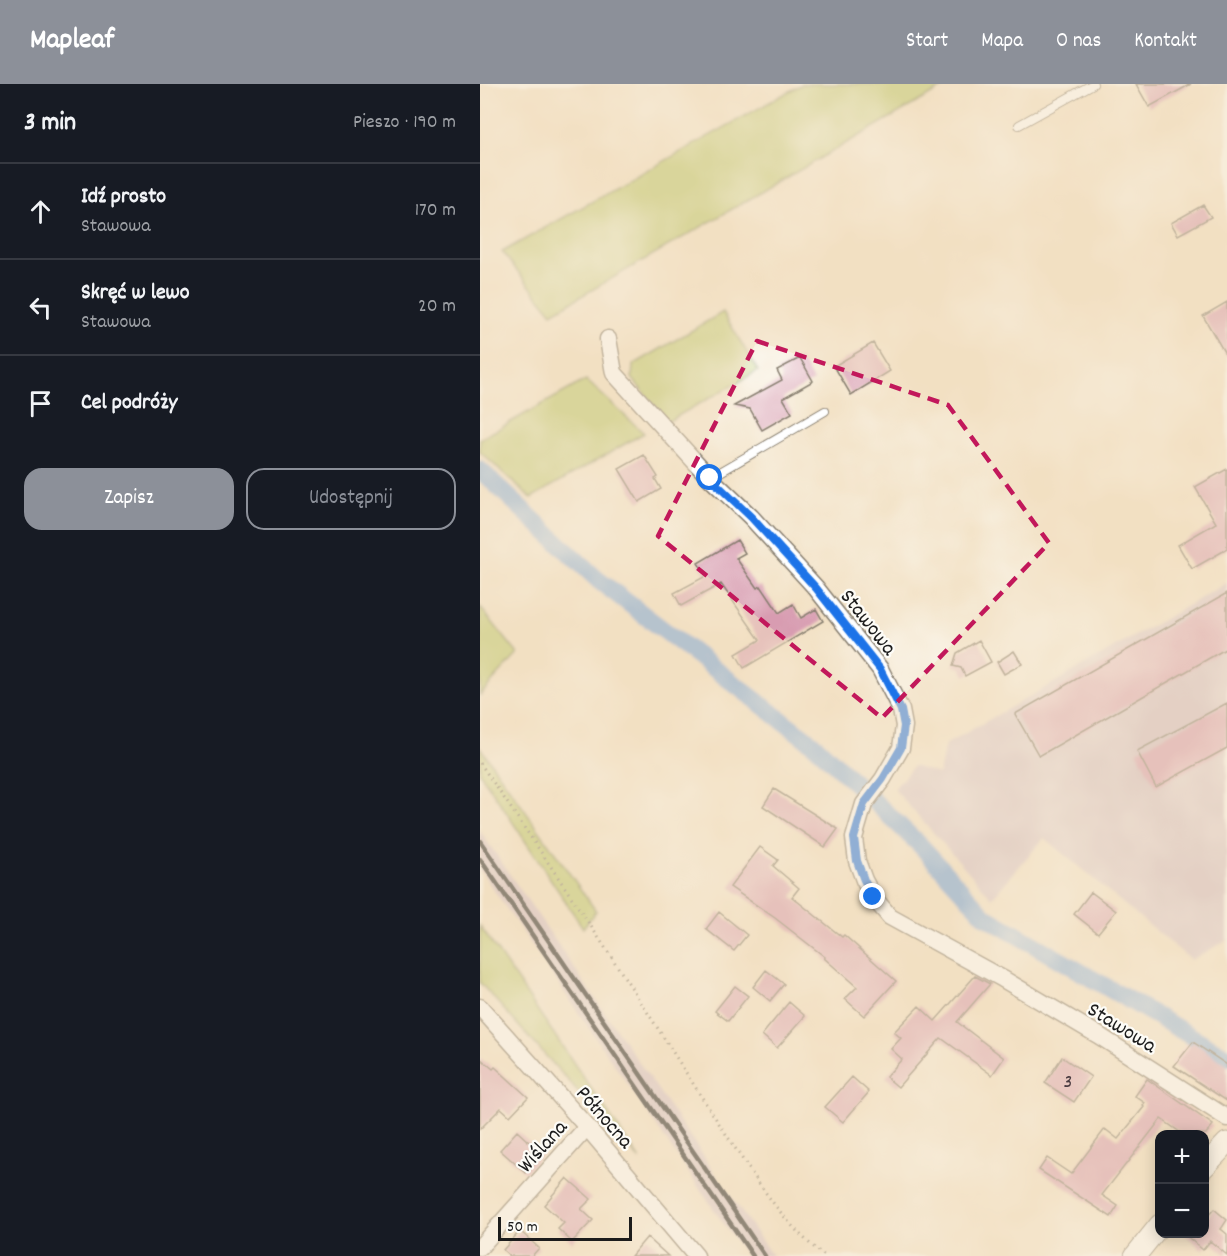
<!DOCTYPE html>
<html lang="pl">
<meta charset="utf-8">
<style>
body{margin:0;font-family:Dekko,sans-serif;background:#242831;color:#f1f3f6}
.controls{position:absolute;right:18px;bottom:18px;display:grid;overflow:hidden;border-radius:12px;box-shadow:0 3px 15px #0003}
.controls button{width:54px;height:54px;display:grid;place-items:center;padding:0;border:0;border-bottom:2px solid #363941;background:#171b24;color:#f1f3f6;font:30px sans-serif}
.scale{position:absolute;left:18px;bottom:15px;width:134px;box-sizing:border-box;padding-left:6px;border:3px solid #1c1c1c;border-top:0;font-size:16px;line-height:21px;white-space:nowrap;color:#1c1c1c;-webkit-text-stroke:4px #fdfcf7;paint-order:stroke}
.stop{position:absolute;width:18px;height:18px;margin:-14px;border:4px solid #1a73e8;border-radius:50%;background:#fff}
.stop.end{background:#1a73e8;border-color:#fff;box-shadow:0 2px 6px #0008}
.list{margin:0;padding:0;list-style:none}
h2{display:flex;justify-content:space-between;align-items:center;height:78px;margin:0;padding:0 24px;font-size:26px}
h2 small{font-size:20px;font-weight:400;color:#9ea1a6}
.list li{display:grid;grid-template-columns:39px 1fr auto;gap:18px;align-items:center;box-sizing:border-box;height:96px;padding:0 24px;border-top:2px solid #363941}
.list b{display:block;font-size:22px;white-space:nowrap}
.list p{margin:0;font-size:20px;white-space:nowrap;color:#9ea1a6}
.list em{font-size:20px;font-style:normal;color:#9ea1a6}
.actions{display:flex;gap:12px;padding:18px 24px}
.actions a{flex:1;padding:14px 0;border:2px solid #8c9099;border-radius:18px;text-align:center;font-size:21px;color:#8c9099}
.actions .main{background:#8c9099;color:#fff}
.icon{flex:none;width:33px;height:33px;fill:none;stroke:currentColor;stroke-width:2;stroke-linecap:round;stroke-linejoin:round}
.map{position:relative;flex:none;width:747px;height:1172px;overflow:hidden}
header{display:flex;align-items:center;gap:36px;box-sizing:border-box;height:84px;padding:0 30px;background:#8c9099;color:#fff}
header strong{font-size:28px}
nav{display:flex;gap:33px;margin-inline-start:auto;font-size:21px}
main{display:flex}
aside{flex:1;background:#171b24}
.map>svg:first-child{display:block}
.built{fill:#f7cfd2}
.industrial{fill:#d2bdc6}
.green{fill:#bbc86a;stroke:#6c7243;stroke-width:1.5}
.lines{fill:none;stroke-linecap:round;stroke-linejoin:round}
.canal{stroke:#6ea0d9;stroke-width:18}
.building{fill:#d89cb1}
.service-casing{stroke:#877e6f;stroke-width:10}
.minor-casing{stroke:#877e6f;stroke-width:19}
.tertiary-casing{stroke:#877e6f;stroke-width:23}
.path{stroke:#877e6f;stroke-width:3;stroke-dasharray:1.5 4.5;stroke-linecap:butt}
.service{stroke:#fff;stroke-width:8}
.minor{stroke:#fff;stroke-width:16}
.tertiary{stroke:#fff;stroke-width:21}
.rail{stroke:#1c1c1c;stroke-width:4.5}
.route{stroke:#1a73e8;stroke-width:8}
.marked{fill:none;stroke:#c2185b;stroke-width:4.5;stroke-dasharray:12 8;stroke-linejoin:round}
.labels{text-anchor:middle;stroke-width:4.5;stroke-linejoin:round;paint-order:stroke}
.number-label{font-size:20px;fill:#4b3c41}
.street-label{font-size:22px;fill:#1c1c1c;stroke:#fdfcf7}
</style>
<header>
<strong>Mapleaf</strong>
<nav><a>Start</a><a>Mapa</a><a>O nas</a><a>Kontakt</a></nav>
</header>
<main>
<aside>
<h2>3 min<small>Pieszo · 190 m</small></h2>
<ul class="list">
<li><svg class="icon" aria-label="ahead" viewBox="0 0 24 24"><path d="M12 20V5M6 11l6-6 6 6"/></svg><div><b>Idź prosto</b><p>Stawowa</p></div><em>170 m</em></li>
<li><svg class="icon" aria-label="left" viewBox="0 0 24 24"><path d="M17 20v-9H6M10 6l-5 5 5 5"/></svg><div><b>Skręć w lewo</b><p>Stawowa</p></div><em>20 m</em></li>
<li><svg class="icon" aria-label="arrive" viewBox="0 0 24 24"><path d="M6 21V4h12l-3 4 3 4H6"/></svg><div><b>Cel podróży</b></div></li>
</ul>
<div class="actions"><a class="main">Zapisz</a><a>Udostępnij</a></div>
</aside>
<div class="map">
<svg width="747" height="1172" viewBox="0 0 747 1172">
<rect width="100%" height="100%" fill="#fdfcf7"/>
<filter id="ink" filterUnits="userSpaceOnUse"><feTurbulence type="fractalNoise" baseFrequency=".0167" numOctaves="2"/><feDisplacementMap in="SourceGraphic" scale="12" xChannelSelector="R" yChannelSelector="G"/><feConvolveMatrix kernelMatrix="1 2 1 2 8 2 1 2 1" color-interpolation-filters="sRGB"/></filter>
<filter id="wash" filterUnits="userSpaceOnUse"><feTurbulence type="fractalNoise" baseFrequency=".008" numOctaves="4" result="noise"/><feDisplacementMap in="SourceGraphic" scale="24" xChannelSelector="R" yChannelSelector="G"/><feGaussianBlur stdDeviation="1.35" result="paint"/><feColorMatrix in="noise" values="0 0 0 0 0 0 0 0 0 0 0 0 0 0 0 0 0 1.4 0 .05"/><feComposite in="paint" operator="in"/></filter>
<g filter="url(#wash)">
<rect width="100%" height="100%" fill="#f2e0c2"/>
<path class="built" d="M710,955L747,978V1020L690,980Z"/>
<path class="industrial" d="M747,499V856L711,876L564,754L512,814L414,705L433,682L459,690L465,661Z
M0,747L292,1172H266L0,786Z"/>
<path class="green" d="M322,0H469L72,229L22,168Z
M243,228L278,287L187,338L152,294L153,281Z
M106,296L164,349L51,414L0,368V355Z
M0,523L38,570L0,611Z
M0,663L116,827L103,844L0,689Z
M0,842L160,1076L0,899Z"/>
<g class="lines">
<path class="canal" d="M0,386L118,496L337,663L442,763L506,833L747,973"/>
</g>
<g id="blocks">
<path class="building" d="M656,0H711L669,23Z
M723,121L731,133L698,151L691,139Z
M747,218V273L723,232Z
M393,259L410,287L371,311L354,282Z
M320,274L333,297L303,314L312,329L282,346L270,325L254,322L302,296L297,286Z
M164,371L178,393L175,395L181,405L159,418L139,385Z
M747,385V465L712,485L698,461L736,439L715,403Z
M257,456L265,469L256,474L277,504L281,502L299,529L313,520L321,534L336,525L343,537L264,584L256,570L280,556L241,500L201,522L194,509L226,492L218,479Z
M747,509V564L559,672L535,630Z
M499,556L511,578L485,592L481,584L473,582L477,569Z
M534,567L542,580L524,590L517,578Z
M747,619V664L676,703L657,667Z
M294,705L358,745L345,763L283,722Z
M280,763L298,776L293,782L319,804L312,813L362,853L364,851L416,897L384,932L365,915L377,903L344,874L345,873L295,834L250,803Z
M611,808L636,827L618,849L594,830Z
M239,828L267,851L254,867L226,845Z
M286,886L304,900L290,917L273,903Z
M495,892L510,900L477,938L524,974L512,991L461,954L418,1003L406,993L422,975L411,965L421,954L414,948L439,922L455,937Z
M255,902L268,912L248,937L235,927Z
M309,918L325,932L297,964L282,951Z
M713,958L747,981V1017L694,982Z
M582,973L611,993L594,1018L565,999Z
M0,974L13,985L15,983L48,1013L30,1032L21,1024L0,1045Z
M372,993L389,1008L363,1038L345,1023Z
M667,995L733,1041L726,1050H703L681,1035L622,1111L638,1122L631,1133L559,1086L567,1074L591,1090L625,1045L638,1055L664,1023L663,1022L665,1019L655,1012Z
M37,1047L62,1070L46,1089L20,1066Z
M87,1094L111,1115L101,1125L113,1136L92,1158L78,1145L84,1139L64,1121Z
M734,1125L747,1136L741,1145L747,1150V1171L730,1157L723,1166L703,1149H724V1136Z
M40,1147L59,1164L52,1172H30L23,1166Z
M167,1153L188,1172H151Z"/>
</g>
</g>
<g filter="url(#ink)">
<use href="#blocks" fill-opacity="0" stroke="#877e6f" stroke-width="1.5"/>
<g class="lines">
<defs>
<path id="service" d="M539,41L613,0
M230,394L345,327"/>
<path id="minor" d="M128,255L134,289L230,394L271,433L336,504L400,585L421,626L424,642L421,664L403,695L384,720L374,754L377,777L384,796L393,813L410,833L523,895L618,951L747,1034
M0,923L107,1043L216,1172
M0,1163L107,1043"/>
<path id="tertiary" d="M724,1083L747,1059
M655,1172L680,1141"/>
</defs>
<use href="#service" class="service-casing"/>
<use href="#minor" class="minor-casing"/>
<use href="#tertiary" class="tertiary-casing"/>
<path class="path" d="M0,679C64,772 128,866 189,962C213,1000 238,1038 263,1076C287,1111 310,1146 345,1172"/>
<use href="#service" class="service"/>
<use href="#minor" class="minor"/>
<use href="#tertiary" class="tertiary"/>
<path class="rail" d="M0,757L285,1172
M0,775L273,1172"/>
</g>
</g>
<g class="lines" filter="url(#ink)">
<path class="route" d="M230,394L271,433L336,504L400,585L421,626L424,642L421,664L403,695L384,720L374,754L377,777L384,796L393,813"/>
</g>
<path d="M0 0H747V1172H0ZM277,257L468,321L569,459L402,634L178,452Z" fill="#f2e0c2" fill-opacity=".55" fill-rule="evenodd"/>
<path class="marked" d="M277,257L468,321L569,459L402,634L178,452Z"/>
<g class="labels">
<g class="number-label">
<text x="588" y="1003">3</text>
</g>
<g class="street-label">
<text transform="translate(390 537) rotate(52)" y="8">Stawowa</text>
<text transform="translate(643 942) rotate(32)" y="8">Stawowa</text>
<text transform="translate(126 1032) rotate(49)" y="8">Północna</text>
<text transform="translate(61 1061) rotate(-48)" y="8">Wiślana</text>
</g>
</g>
</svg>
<div class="controls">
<button>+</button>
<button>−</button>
</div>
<div class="scale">50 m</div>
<div class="stop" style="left:230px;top:394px"></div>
<div class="stop end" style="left:393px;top:813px"></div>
</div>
</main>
